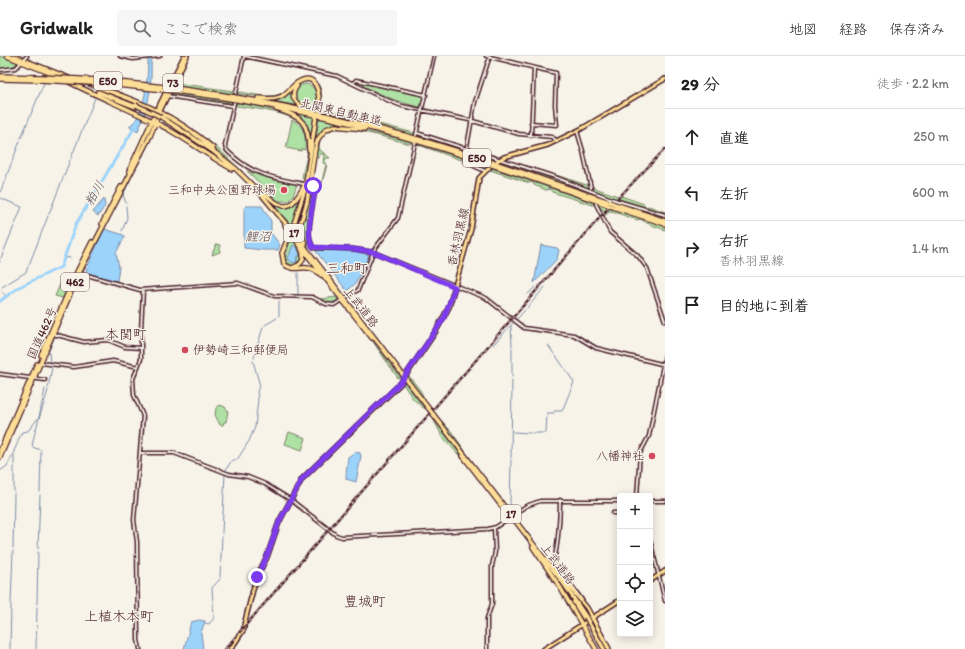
<!DOCTYPE html>
<html lang="ja">
<meta charset="utf-8">
<style>
body{margin:0;font-family:Itim,"Klee One",sans-serif;background:#f6f6f6;color:#222}
.controls{position:absolute;right:12px;bottom:12px;display:grid;overflow:hidden;border-radius:4px;box-shadow:0 2px 10px #0003}
.controls button{width:36px;height:36px;display:grid;place-items:center;padding:0;border:0;border-bottom:1px solid #e0e0e0;background:#fff;color:#222;font:20px sans-serif}
.stop{position:absolute;width:12px;height:12px;margin:-9px;border:3px solid #7c3aed;border-radius:50%;background:#fff}
.stop.end{background:#7c3aed;border-color:#fff;box-shadow:0 1px 4px #0008}
.list{margin:0;padding:0;list-style:none}
h2{display:flex;justify-content:space-between;align-items:center;height:52px;margin:0;padding:0 16px;font-size:17px}
h2 small{font-size:13px;font-weight:400;color:#767676}
.list li{display:grid;grid-template-columns:26px 1fr auto;gap:12px;align-items:center;box-sizing:border-box;height:56px;padding:0 16px;border-top:1px solid #e0e0e0}
.list b{display:block;font-size:15px;white-space:nowrap}
.list p{margin:0;font-size:13px;white-space:nowrap;color:#767676}
.list em{font-size:13px;font-style:normal;color:#767676}
.icon{flex:none;width:22px;height:22px;fill:none;stroke:currentColor;stroke-width:2;stroke-linecap:round;stroke-linejoin:round}
.map{position:relative;flex:none;width:665px;height:593px;overflow:hidden}
header{display:flex;align-items:center;gap:24px;box-sizing:border-box;height:56px;padding:0 20px;background:#fff;border-bottom:1px solid #e0e0e0}
header strong{font-size:19px}
nav{display:flex;gap:22px;margin-inline-start:auto;font-size:14px}
.search{width:280px;height:36px;background:#f6f6f6;display:flex;align-items:center;gap:10px;box-sizing:border-box;padding:0 14px;border-radius:4px;color:#767676;font-size:15px}
main{display:flex}
aside{flex:1;background:#fff}
.map>svg:first-child{display:block}
.green{fill:#aee2a4;stroke:#7c8068}
.water{fill:#9cd3fb;stroke:#7b8ba8}
.lines{fill:none;stroke-linecap:round;stroke-linejoin:round}
.stream{stroke:#7b8ba8;stroke-width:1}
.river{stroke:#9cd3fb;stroke-width:3}
.minor-casing{stroke:#4a1f2b;stroke-width:5}
.major-casing{stroke:#4a1f2b;stroke-width:6}
.highway-casing{stroke:#4a1f2b;stroke-width:6}
.minor{stroke:#f7f3e8;stroke-width:2}
.major{stroke:#fcde96;stroke-width:3}
.highway{stroke:#fcde96;stroke-width:3.5}
.rail-casing{stroke:#4a1f2b;stroke-width:2.5}
.rail{stroke:#f7f3e8;stroke-width:1;stroke-dasharray:3;stroke-linecap:butt}
.minor-bridge-casing{stroke:#4a1f2b;stroke-width:5;stroke-linecap:butt}
.highway-bridge-casing{stroke:#4a1f2b;stroke-width:6;stroke-linecap:butt}
.minor-bridge{stroke:#f7f3e8;stroke-width:2}
.highway-bridge{stroke:#fcde96;stroke-width:3.5}
.route{stroke:#7c3aed;stroke-width:5}
.poi-dot{fill:#d1495b;stroke:#f7f3e8;stroke-width:1.5}
.labels{text-anchor:middle;stroke-width:3;stroke-linejoin:round;paint-order:stroke}
.shield{fill:#f7f3e8;stroke:#7e5f64;stroke-width:1}
.shield-label{font-size:11px;font-weight:bold;fill:#4a1f2b}
.street-label{font-size:12px;fill:#4a1f2b;stroke:#f7f3e8}
.poi-label{font-size:12px;fill:#4a1f2b;stroke:#f7f3e8;text-anchor:end}
.water-label{font-size:13px;font-style:italic;fill:#5e4c5f;stroke:#f7f3e8}
.quarter-label{font-size:14px;fill:#4a1f2b;stroke:#f7f3e8}
</style>
<header>
<strong>Gridwalk</strong>
<div class="search"><svg class="icon" aria-label="search" viewBox="0 0 24 24"><circle cx="10" cy="10" r="6"/><path d="M15 15l6 6"/></svg>ここで検索</div>
<nav><a>地図</a><a>経路</a><a>保存済み</a></nav>
</header>
<main>
<div class="map">
<svg width="665" height="593" viewBox="0 0 665 593">
<rect width="100%" height="100%" fill="#f7f3e8"/>
<filter id="ink" filterUnits="userSpaceOnUse"><feTurbulence type="fractalNoise" baseFrequency=".025" numOctaves="2"/><feDisplacementMap in="SourceGraphic" scale="8" xChannelSelector="R" yChannelSelector="G"/><feConvolveMatrix kernelMatrix="1 2 1 2 8 2 1 2 1" color-interpolation-filters="sRGB"/></filter>
<g filter="url(#ink)">
<path class="green" d="M0,0L17,6V8L8,12L0,13Z
M304,22C324,25 322,36 321,53L414,77L415,79L424,80L463,93L464,95L345,60L320,54C322,41 320,15 299,24C287,29 288,38 270,42L175,30L176,27L233,35L238,37L240,36C253,38 271,44 284,36C291,31 294,23 304,22Z
M356,25L424,39L425,40L420,51C396,46 377,37 356,26Z
M306,28C319,30 316,43 316,53L300,48L295,42L296,33L300,29Z
M293,31L292,40L298,50L268,44H276Z
M172,36L261,51L298,62L303,68L308,78V96L304,124L302,122C304,109 311,92 307,77C301,56 255,53 237,50L236,48L170,39Z
M291,56L315,61L311,88C311,72 306,63 291,56Z
M319,62L344,68L329,70L315,89Z
M292,64C305,70 306,80 305,94L302,93L301,95L286,92Z
M187,70L213,88L243,116Z
M345,71L402,83L463,102L461,104L413,87L410,88C394,84 352,71 337,73C326,74 316,83 320,94L330,102H327L325,104L327,109L322,127L321,126L322,125L326,108L323,107L324,98H320L319,102H317C313,81 327,72 345,71Z
M470,95L498,106L501,105L531,114L534,118L537,116L549,120L550,123L555,122L612,144L614,142L553,118L590,130V132L592,131L618,140L604,155L597,148L593,149L552,136L550,133L546,134L534,129L532,126L529,127L490,114L487,111L485,112L469,106L467,104L604,150H607L611,146L468,96Z
M247,115L261,120L297,128L293,140L288,145H278Z
M311,131L312,141L309,162H304L309,163L307,179L309,192L303,181L301,171Z
M304,133L292,170L263,138L273,147L291,150L298,144Z
M621,140L644,148L646,151L649,150L665,156V158L619,143L618,147L665,161V163L617,147L612,152L665,170V174L649,168L640,163L637,164L611,155H609L604,161L603,160Z
M291,182C298,190 309,203 294,210L288,207L285,202Z
M216,188L220,189V196L212,199Z
M62,224L69,227L63,242L55,240Z
M336,241L338,244L331,247L321,243Z
M371,283L401,322H398Z
M409,320L407,321L409,320L420,334L428,349L407,321Z
M404,326L425,353L413,343L403,328Z
M220,349L225,351L228,355L226,366H224L223,369H220L215,359L216,352Z
M436,359L451,375L482,419Z
M433,363L477,420L442,380Z
M289,376L306,382L302,394L285,388Z"/>
<path class="water" d="M148,0H151C152,30 150,47 138,75L129,70C146,61 148,18 148,0Z
M104,143L105,150L98,160L93,156Z
M246,150H262L271,165V177L280,189L278,194H263L244,192V154Z
M104,173L121,178L125,180L116,197L119,211L117,225L87,217L86,214Z
M293,189L297,191L300,199L297,201L296,207L291,206L288,202Z
M541,189L557,192L559,194L557,203L534,227Z
M315,194L355,195L369,199L356,227L347,235Z
M355,396L360,397L361,400L356,426L346,423C346,416 347,408 348,401Z
M199,564L205,565L201,577L203,593H184L191,566Z"/>
<g class="lines">
<path class="stream" d="M21,82L44,27
M145,95L146,93
M71,102L95,42
M134,116L144,98
M546,134L549,132
M0,137L20,85
M0,142L22,151L1,202
M126,147L123,139L132,120
M49,158L70,104
M122,175L127,162L126,150
M64,201L70,202
M0,206V205
M297,207V202L301,199
M29,209L48,160
M2,231L26,216L28,211
M0,234L1,235
M3,237L6,240
M528,238L535,231
M280,239H285
M288,239H298V217
M63,243L70,227
M279,245V260
M527,252L545,231
M66,254L69,246
M516,264L525,254
M265,269L277,262
M511,270L512,290
M56,276L65,256
M493,289L513,267
M548,289L554,298
M512,292V321
M254,302L263,271
M50,307L49,295L55,280
M48,332L52,312
M554,355H562L574,326L556,300
M513,376L530,377
M532,377H546L547,357H554
M18,385L22,376L28,375L39,361L45,333
M41,394L32,391C35,371 43,353 48,334
M511,402L512,324
M511,404L510,449L515,455
M0,415L7,410L14,396
M225,415L232,404H237L249,385L255,371L258,343L257,335L260,330L253,305
M14,436V395L18,386
M40,436L41,396
M222,477L225,418
M13,492L14,438
M38,493L40,439
M220,521L222,480
M11,547L13,495
M37,548L38,496
M205,567L209,568L214,562L212,532L220,523
M10,593L11,548
M36,593L37,551"/>
<path class="river" d="M0,245L19,231L61,211L76,168L136,69"/>
<defs>
<path id="minor" d="M120,0L133,3L160,0
M244,0L337,20L387,44L402,50L469,64L519,78L552,81L557,85
M486,0L556,17L555,49L557,69L531,67
M0,14L16,12L27,0
M353,27L356,24L426,39
M236,37L244,0
M167,40L233,50
M234,47L225,89C225,95 230,97 234,101C256,120 275,122 303,128
M577,75L583,95L591,132
M417,77L552,120L612,143
M416,79L434,0
M531,80L534,12
M466,96L475,46L490,0
M465,103V106L485,115
M311,129L315,131C315,147 303,179 314,192L353,193L373,196L486,242L524,272L574,279L596,292L665,309
M618,145L665,159
M596,148L610,176L638,200L647,212L665,265
M80,217L140,234L238,227L274,240L312,241L326,248L334,249L358,234L374,194L398,162L415,87
M53,278L84,286L108,284L125,291L141,292
M41,307L74,311L113,305L138,311
M0,318L45,324
M141,397H174L229,418L248,421L265,428L291,444L336,479L342,481L488,473L496,471L509,462
M637,440L640,397L649,380L665,299
M560,444C560,455 558,498 553,504L582,544
M650,445H665
M613,457H620
M513,459L526,450L540,445H620
M650,484L665,545
M140,593L138,584L137,486L134,464L143,360L134,339L133,323L141,303V274L143,234
M487,593V562L492,548V510L495,496L494,472"/>
<path id="major" d="M157,54L184,0
M160,55L187,0
M497,105L504,101L548,89L581,73L665,23
M650,525L665,515
M231,593L244,573V569L256,522L267,501L279,466L302,423L400,328L436,275L449,251L471,173L479,122L489,112
M544,593L620,544"/>
<path id="highway" d="M7,0L60,21
M14,0L69,22
M0,20L41,21
M0,23L41,24
M69,26C101,42 134,55 166,72C189,85 209,100 232,113
M87,27C137,45 171,56 213,92
M297,30C289,40 295,48 306,52
M175,32C251,42 326,57 400,78C471,97 540,123 610,146
M174,35C250,44 326,60 400,80C470,100 539,125 608,149
M98,36L136,51
M258,42C266,43 273,44 280,41C287,38 291,31 297,27C318,13 320,41 319,54
M276,53C302,60 309,67 309,94
M161,61L213,95L236,113L262,139L297,181L403,319
M129,115L157,54
M257,131C282,153 289,161 306,126
M615,148L665,165
M613,151L665,168
M102,168L121,131
M285,169L291,179
M293,171L305,133L316,61
M291,178L372,282
M289,180L282,197L284,208C296,219 306,204 321,219
M305,188L301,178L300,169L307,146L315,93L318,83L326,73L335,70L364,73
M294,211C304,208 305,200 301,192
M41,299L77,216L92,186
M406,323L429,353
M433,358L564,528L586,561
M0,395L37,308
M463,400L510,461
M0,401L79,217L150,80L160,55
M533,491L560,531L596,593
M555,513L587,552L609,593
M574,546L584,562
M589,567L604,593"/>
</defs>
<use href="#minor" class="minor-casing"/>
<use href="#major" class="major-casing"/>
<use href="#highway" class="highway-casing"/>
<use href="#minor" class="minor"/>
<use href="#major" class="major"/>
<use href="#highway" class="highway"/>
<defs>
<path id="rail" d="M225,593L602,159L665,93"/>
</defs>
<use href="#rail" class="rail-casing"/>
<use href="#rail" class="rail"/>
<defs>
<path id="minor-bridge" d="M612,143L618,145"/>
<path id="highway-bridge" d="M41,21L98,24L175,32
M41,24L107,28L174,35
M136,49L161,61
M610,146L615,148
M608,149L613,151
M289,180L293,171
M403,319L406,323
M429,353L433,358
M586,561L589,567"/>
</defs>
<use href="#minor-bridge" class="minor-bridge-casing"/>
<use href="#highway-bridge" class="highway-bridge-casing"/>
<use href="#minor-bridge" class="minor-bridge"/>
<use href="#highway-bridge" class="highway-bridge"/>
</g>
</g>
<g class="lines" filter="url(#ink)">
<path class="route" d="M257,521L267,500L279,466L302,423L401,326L444,262L455,231L373,196L353,193L313,191C304,175 314,150 315,132L313,130"/>
</g>
<g class="poi-dot">
<circle cx="284" cy="134" r="4"/>
<circle cx="185" cy="294" r="4"/>
<circle cx="652" cy="400" r="4"/>
</g>
<g class="labels">
<g class="shield">
<rect x="94" y="16" width="28" height="18" rx="3"/>
<rect x="163" y="18" width="20" height="18" rx="3"/>
<rect x="463" y="93" width="28" height="18" rx="3"/>
<rect x="284" y="168" width="20" height="18" rx="3"/>
<rect x="61" y="217" width="28" height="18" rx="3"/>
<rect x="501" y="449" width="20" height="18" rx="3"/>
</g>
<g class="shield-label">
<text x="108" y="29">E50</text>
<text x="173" y="31">73</text>
<text x="477" y="106">E50</text>
<text x="294" y="181">17</text>
<text x="75" y="230">462</text>
<text x="511" y="462">17</text>
</g>
<g class="street-label">
<text transform="translate(341 56) rotate(13)" y="4">北関東自動車道</text>
<text transform="translate(458 181) rotate(-77)" y="4">香林羽黒線</text>
<text transform="translate(361 251) rotate(52)" y="4">上武道路</text>
<text transform="translate(42 277) rotate(-66)" y="4">国道462号</text>
<text transform="translate(558 508) rotate(53)" y="4">上武道路</text>
</g>
<g class="poi-label">
<text x="276" y="138">三和中央公園野球場</text>
<text x="193" y="298" text-anchor="start">伊勢崎三和郵便局</text>
<text x="644" y="404">八幡神社</text>
</g>
<g class="water-label">
<text transform="translate(94 137) rotate(-59)" y="5">粕川</text>
<text x="258" y="185">鯉沼</text>
</g>
<g class="quarter-label">
<text x="347" y="217">三和町</text>
<text x="126" y="283">本関町</text>
<text x="365" y="550">豊城町</text>
<text x="119" y="565">上植木本町</text>
</g>
</g>
</svg>
<div class="controls">
<button>+</button>
<button>−</button>
<button><svg class="icon" aria-label="locate" viewBox="0 0 24 24"><circle cx="12" cy="12" r="6"/><path d="M12 2v4M12 18v4M2 12h4M18 12h4"/></svg></button>
<button><svg class="icon" aria-label="layers" viewBox="0 0 24 24"><path d="M12 4l9 5-9 5-9-5zM3 14l9 5 9-5"/></svg></button>
</div>
<div class="stop" style="left:313px;top:130px"></div>
<div class="stop end" style="left:257px;top:521px"></div>
</div>
<aside>
<h2>29 分<small>徒歩 · 2.2 km</small></h2>
<ul class="list">
<li><svg class="icon" aria-label="ahead" viewBox="0 0 24 24"><path d="M12 20V5M6 11l6-6 6 6"/></svg><div><b>直進</b></div><em>250 m</em></li>
<li><svg class="icon" aria-label="left" viewBox="0 0 24 24"><path d="M17 20v-9H6M10 6l-5 5 5 5"/></svg><div><b>左折</b></div><em>600 m</em></li>
<li><svg class="icon" aria-label="right" viewBox="0 0 24 24"><path d="M7 20v-9h11M14 6l5 5-5 5"/></svg><div><b>右折</b><p>香林羽黒線</p></div><em>1.4 km</em></li>
<li><svg class="icon" aria-label="arrive" viewBox="0 0 24 24"><path d="M6 21V4h12l-3 4 3 4H6"/></svg><div><b>目的地に到着</b></div></li>
</ul>
</aside>
</main>
